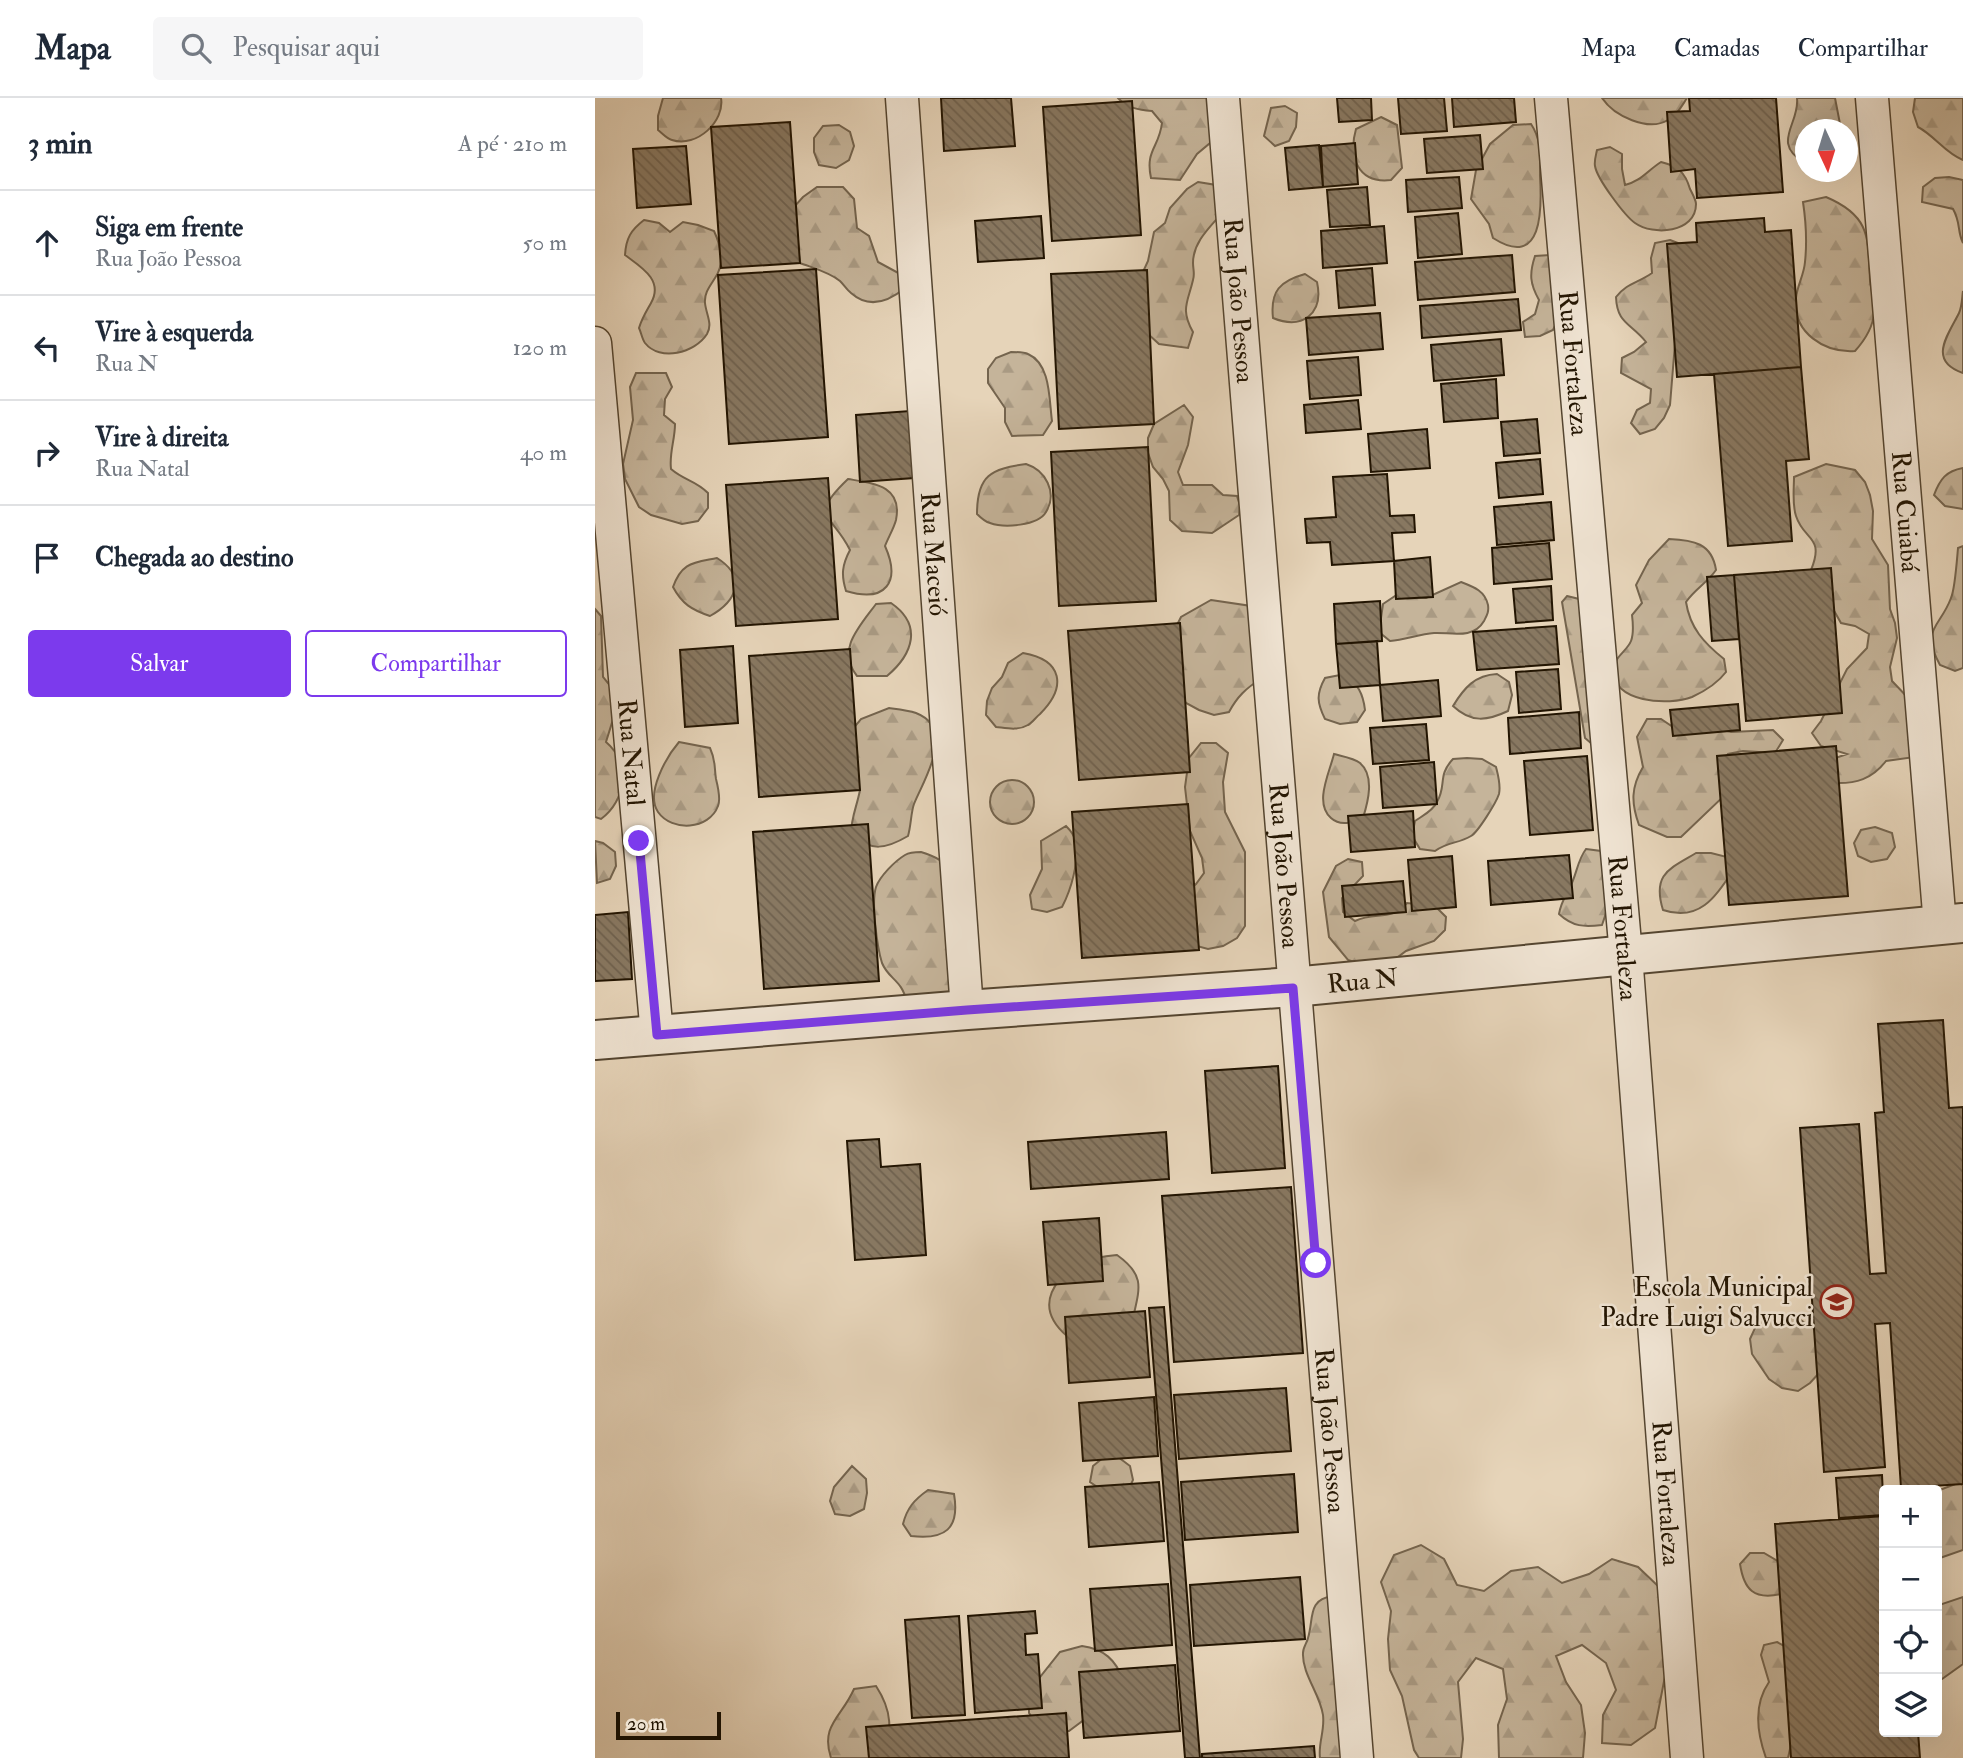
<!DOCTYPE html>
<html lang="pt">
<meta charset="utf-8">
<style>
body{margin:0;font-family:"IM FELL Double Pica",serif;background:#f6f6f7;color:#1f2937}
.controls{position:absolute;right:21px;bottom:21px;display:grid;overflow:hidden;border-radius:7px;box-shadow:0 7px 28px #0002}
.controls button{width:63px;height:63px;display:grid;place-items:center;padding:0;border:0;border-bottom:2px solid #e0e1e3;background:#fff;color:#1f2937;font:35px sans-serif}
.compass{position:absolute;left:1200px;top:21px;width:63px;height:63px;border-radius:50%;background:#fff;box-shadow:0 7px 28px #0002;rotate:176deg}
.scale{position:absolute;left:21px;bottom:18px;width:105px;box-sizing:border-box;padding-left:7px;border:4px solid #231502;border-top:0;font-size:19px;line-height:24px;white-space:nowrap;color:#231502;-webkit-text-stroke:5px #efe3d2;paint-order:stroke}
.stop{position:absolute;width:21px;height:21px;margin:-16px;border:5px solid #7c3aed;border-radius:50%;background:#fff}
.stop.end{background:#7c3aed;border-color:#fff;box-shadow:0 2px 7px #0008}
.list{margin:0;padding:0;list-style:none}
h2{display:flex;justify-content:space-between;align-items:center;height:91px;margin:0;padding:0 28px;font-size:30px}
h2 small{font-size:23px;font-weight:400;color:#747a83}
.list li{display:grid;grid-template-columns:46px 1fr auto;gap:21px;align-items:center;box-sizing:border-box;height:105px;padding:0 28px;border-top:2px solid #e0e1e3}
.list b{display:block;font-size:26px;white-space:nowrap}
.list p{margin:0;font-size:23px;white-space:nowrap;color:#747a83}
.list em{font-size:23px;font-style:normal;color:#747a83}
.actions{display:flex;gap:14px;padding:21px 28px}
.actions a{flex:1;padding:16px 0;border:2px solid #7c3aed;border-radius:7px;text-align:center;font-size:24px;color:#7c3aed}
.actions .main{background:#7c3aed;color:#fff}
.icon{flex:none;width:38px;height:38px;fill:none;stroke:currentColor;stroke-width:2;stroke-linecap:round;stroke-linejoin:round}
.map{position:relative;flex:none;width:1368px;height:1660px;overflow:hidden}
header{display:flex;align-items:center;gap:42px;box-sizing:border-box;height:98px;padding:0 35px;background:#fff;border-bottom:2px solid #e0e1e3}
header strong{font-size:33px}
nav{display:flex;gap:38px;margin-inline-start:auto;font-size:24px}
.search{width:490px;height:63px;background:#f6f6f7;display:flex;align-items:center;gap:18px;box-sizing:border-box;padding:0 24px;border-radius:7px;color:#747a83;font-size:26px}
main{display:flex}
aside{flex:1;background:#fff}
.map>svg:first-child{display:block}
.forest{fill:url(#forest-firs);stroke:#74644e;stroke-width:2}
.building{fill:url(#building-back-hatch);stroke:#231502;stroke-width:2}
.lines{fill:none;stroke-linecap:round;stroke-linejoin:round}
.minor-casing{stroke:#544530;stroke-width:35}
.tertiary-casing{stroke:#544530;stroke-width:42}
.minor{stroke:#efe3d2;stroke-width:32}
.tertiary{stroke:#efe3d2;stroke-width:38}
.route{stroke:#7c3aed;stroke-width:9}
.labels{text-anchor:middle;stroke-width:5;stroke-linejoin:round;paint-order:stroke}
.street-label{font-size:26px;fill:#231502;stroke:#efe3d2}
.poi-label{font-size:26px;fill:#231502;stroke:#efe3d2;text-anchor:end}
</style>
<header>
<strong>Mapa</strong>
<div class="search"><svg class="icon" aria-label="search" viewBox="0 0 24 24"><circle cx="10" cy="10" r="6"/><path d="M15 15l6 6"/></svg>Pesquisar aqui</div>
<nav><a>Mapa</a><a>Camadas</a><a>Compartilhar</a></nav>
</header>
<main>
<aside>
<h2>3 min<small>A pé · 210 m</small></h2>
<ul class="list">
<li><svg class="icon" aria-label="ahead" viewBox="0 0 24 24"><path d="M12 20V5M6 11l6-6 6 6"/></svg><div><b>Siga em frente</b><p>Rua João Pessoa</p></div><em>50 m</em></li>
<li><svg class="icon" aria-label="left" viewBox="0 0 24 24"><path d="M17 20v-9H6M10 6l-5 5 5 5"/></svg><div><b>Vire à esquerda</b><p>Rua N</p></div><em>120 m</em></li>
<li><svg class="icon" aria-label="right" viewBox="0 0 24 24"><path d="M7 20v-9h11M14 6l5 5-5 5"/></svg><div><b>Vire à direita</b><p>Rua Natal</p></div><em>40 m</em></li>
<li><svg class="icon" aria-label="arrive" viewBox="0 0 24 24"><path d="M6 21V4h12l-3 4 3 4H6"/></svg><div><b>Chegada ao destino</b></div></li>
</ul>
<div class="actions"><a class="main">Salvar</a><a>Compartilhar</a></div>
</aside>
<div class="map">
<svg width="1368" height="1660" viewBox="0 0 1368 1660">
<defs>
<pattern id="forest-firs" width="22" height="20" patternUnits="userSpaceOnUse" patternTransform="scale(1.75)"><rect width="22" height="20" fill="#c5b49a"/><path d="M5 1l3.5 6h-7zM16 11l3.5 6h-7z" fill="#a99a83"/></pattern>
<pattern id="building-back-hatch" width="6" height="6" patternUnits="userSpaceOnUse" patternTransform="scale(1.75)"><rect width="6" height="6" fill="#887861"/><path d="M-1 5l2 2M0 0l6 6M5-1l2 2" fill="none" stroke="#6f614e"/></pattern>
</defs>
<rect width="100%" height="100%" fill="#e6d4b9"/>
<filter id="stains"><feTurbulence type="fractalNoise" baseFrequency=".00286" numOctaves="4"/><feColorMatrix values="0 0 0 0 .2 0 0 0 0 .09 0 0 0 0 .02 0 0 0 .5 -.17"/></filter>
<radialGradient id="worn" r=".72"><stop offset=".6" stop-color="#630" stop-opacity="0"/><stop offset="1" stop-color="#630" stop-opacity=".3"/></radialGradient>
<path class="forest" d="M68,0H126C130,23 102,50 77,42C72,41 67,35 63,32V18Z
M523,0H615L621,33L615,45L602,56L585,82L556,80C550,52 564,50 567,25L557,13C544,12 532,10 523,0Z
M1007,0H1092C1086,9 1082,17 1073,22C1053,34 1019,18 1007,0Z
M1202,0H1240L1246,31L1210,32V65C1175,45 1205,26 1202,0Z
M1320,0H1368V62C1350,55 1340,38 1323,29L1318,14Z
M690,8L702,15L701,29L694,43L680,48L669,38L676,10Z
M786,19L802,27L807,70L796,82C763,86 753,59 761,31Z
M936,26C947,42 945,60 945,78C947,111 948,172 898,140L894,126L876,101L881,72L895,46L918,27Z
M244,27L255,34L259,48L254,62L241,70L224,67L219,54V40L228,28Z
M1015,49L1027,56V71L1030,87C1046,83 1052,73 1066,64C1083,68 1090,74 1095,91C1097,95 1101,102 1101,106C1101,135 1058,138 1040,125C1030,118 1002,81 1000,68C999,63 1001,57 1002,52Z
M1354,79L1368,82V145C1362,133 1366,125 1358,111L1327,104L1328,89L1340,80Z
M603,84L621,87L628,114C615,129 598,144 598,165C598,171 600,176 598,182C593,204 585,211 598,234L593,250L564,246L552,235L541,189L553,163L559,134L570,125L575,110L592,91Z
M222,89H248L259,101L262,130L274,138L283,164L307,177L310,190C293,204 274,211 256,195C252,192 249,187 245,183C234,174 218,170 205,165L198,110L208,99Z
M1231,99C1276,118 1273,140 1275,182C1276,193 1280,204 1279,215C1278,229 1269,243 1260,253C1230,255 1197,235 1201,200C1202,188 1209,177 1210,164C1212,145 1211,124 1208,104Z
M49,122L64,125L75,134L88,124L103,127L119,133C126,148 130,166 120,180C115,188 109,195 110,205C111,216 118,226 112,236C100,255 65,264 50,245C47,241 46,234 44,230C47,220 51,214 56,205C69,182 46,169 30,157C31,140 36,132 49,122Z
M1075,142L1088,147L1075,307L1069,320L1060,331L1045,336L1036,325L1042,312L1055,305L1056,291L1026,275L1027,260L1039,254L1051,244C1036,225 1022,226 1021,199C1032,185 1043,185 1057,175L1056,160L1060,145Z
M955,157L964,219L958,232L945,238L930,239L928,224L940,216L944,202C935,186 934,176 940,158Z
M710,176L722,184C729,216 707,232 678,220C675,193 685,183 710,176Z
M1368,193V275C1332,263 1353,237 1364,215C1367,209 1367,200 1368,193Z
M416,254C421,254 429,254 433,256C456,266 454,302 457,323L448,337L417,338L410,324V310L393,285V271L401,260Z
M41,275H71L77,289L70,301L69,317L80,326C80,342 74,355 76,371C90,383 100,382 113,395V410L103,423L87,426L56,417L44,409L30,381L28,366L38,322L35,289Z
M589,307L598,319L593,347L583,374L588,387H617L628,397L642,398L645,408L644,417L617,435L587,433L575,422L574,393L568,381L558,369L553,355V340L559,326Z
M431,366C450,372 463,394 451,414C443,428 409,430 395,425C391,424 385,419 382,416C382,377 396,371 431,366Z
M1231,366L1260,372L1270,384L1275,397L1278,413L1277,441L1293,467L1295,511L1300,525L1302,540L1295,569L1297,583L1316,603L1320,659L1291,663C1277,681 1261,686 1239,685L1229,664L1252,656L1226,648L1217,635L1226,623L1252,571L1272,550L1274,536L1260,528L1246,525L1216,472C1230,438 1209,443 1201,418C1197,406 1199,392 1199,379Z
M1368,370V411L1350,408L1339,397C1345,381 1351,373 1368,370Z
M253,381C277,385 308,387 301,422C299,430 293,440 290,448C306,484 291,505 251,493C246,477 247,467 255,452C237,415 212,420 253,381Z
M1074,441C1098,442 1117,445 1121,472C1112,485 1100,491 1091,504C1095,530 1109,545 1129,561L1131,574C1122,586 1110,593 1097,599C1075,608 1014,605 1019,570C1020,558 1032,553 1036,543C1039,535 1038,525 1037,517L1047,505L1041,487L1054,462Z
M1368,448V570L1360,573L1345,567C1325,530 1345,530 1356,500C1360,491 1362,461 1363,450Z
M122,460C152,479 142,503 115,518C97,512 87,506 78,489C87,464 98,465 122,460Z
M866,484C879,489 890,493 893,507C894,514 892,517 889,523C878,542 855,534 839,535C824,536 810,542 795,543L784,534L788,506L800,498L831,500Z
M972,498L984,501L990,508L1007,646H997L990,640L967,504Z
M616,502L656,508L666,581C651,590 642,599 634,614L619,617L604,612L591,605L583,592L579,533L586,519Z
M296,505C328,527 318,556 292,578H262C241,552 264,529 281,506Z
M0,511L6,518L8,579L17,590L24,602L11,644C36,665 31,703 6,721L0,719Z
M428,555C468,562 472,589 445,616C441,619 437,625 433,627C423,633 411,630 401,629L391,617L392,603L397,590L407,579L413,565Z
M750,576C763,587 768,595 770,612L762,624L745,626L730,621C722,605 721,596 730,580Z
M902,576L914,584L917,597L913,613C892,623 876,625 858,608C869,590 880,577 902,576Z
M294,610C302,611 313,612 321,615C362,631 329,681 319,706C316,714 316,728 313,738C291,751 276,754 256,736C256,720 262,708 265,692L257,679L256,633L266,621Z
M1052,621H1066L1078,629L1120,630L1136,634L1178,632L1188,642L1180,655L1148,653L1133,656L1125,669L1130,697L1086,739H1072L1044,727C1036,705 1036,689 1048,669L1042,639Z
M84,644L115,650C121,663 119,668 121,681C123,689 126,701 123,708C114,732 77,734 63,714C50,695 72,658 84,644Z
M606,645H621L633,655L628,684L630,714L650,754V828L642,840L628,848L613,851L598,847L589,796L601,786L609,775L607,760L595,733L590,689L594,660Z
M739,656C746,658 759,660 765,665C780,678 773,704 768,720C758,724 746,729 736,720C719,705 734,676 739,656Z
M872,660L887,661L901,669C903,677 906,687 904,696C901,705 883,734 876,738C863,746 854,743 840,753L825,751L817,738L820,723C827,718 838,713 842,704C852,687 842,678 858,661Z
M395 704a22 22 0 1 1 44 0a22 22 0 1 1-44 0Z
M471,728C475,732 479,736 480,742C485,762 476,792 467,809L452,814L437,811L435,797L447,771L446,743Z
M1280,729L1297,735L1300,749L1292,761L1276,764L1263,758L1259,745L1266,732Z
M0,743L8,745L20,754L21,768L15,781L2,785Z
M991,751L1006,753C1018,772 1015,807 1007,827C989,829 978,829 964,816C966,804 970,799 975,789C982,776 982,763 991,751Z
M326,754C375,768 346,793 350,826C352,850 361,874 368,896L312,905C307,881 294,882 287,865C282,849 276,804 281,789C285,778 300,763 310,757C315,754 320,754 326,754Z
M1101,755H1116L1132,759L1138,772C1121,800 1103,824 1068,812C1057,776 1074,771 1101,755Z
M753,761L767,764L768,778L747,800L748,814L760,823C781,813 795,824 812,805L840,808L851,819L850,832L839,843L811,853L799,862L769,867L753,862L734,839L728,794L741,768Z
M522,1157C550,1177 545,1189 538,1220L472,1238C437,1208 459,1177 494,1162C502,1159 513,1158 522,1157Z
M1167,1215L1201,1219L1224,1234L1225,1274L1215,1285L1203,1293L1187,1290L1174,1281L1157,1256L1155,1241Z
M509,1359H523L535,1368L538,1382L532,1395L517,1399L495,1384L498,1368Z
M257,1368L271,1381L272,1395L269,1411L255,1418L240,1416L235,1403L239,1389Z
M1363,1385L1368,1387V1452L1342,1461V1393Z
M333,1392L359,1396C365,1431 350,1442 316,1438L308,1426C312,1410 319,1402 333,1392Z
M826,1447L849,1461L862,1487L889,1493L916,1473L943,1469L967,1485L994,1476L1017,1461L1043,1469L1064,1489L1071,1573L1060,1630L1036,1647L1007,1645L1008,1617L1021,1592L1011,1565L987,1547L961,1558L971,1584L986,1607L990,1635L988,1660H904L903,1627L912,1601L908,1571L881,1560L863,1584L868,1641L866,1660H824L819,1652L807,1598L795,1572L793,1541L796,1513L786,1484L799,1457Z
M1155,1455H1169L1193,1469L1186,1496C1159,1502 1149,1492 1145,1466Z
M738,1498L756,1660H725C723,1645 730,1633 728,1617C725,1596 707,1576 708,1555C708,1549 712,1545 713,1540C719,1521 712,1501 738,1498Z
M1368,1499V1566L1347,1581H1342V1510L1344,1507Z
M1182,1544L1195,1551L1197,1642L1193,1660H1171C1162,1635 1158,1607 1174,1584L1166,1557L1169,1547Z
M487,1548C509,1551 521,1562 528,1582L498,1615L474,1633H460L443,1627L434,1615V1601L438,1588L465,1554Z
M281,1588C298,1614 296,1631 290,1660H236C225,1627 247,1619 259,1591Z"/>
<path class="building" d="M346,0H416L420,48L349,53Z
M742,0H776L777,22L744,24Z
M803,0H849L852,33L806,36Z
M857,0H919L921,24L859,29Z
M1094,0H1181L1188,94L1102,100L1100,71L1076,74L1072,14L1095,13Z
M537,3L546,137L457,143L448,9Z
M195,24L205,165L126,170L116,29Z
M885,37L888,71L832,75L829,41Z
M760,45L763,86L728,89L726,48Z
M724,47L728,89L694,92L690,50Z
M91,48L96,106L42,110L38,51Z
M864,79L867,110L813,114L811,82Z
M772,89L775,127L735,129L732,92Z
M863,115L867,156L823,160L820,119Z
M446,118L449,160L383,164L380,123Z
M1169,120L1170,134L1196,132L1206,269L1082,279L1072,146L1102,144L1101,125Z
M789,128L792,165L728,170L726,133Z
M917,157L920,194L823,202L820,164Z
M777,170L780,207L744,210L741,173Z
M221,171L233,339L134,346L123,177Z
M552,172L559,326L464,331L456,176Z
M923,201L926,232L827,240L825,208Z
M785,215L788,251L714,257L711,220Z
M906,241L909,277L839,283L836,247Z
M763,259L766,297L715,301L712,263Z
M1206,269L1214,361L1191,363L1197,443L1133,448L1119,276Z
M901,281L903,320L849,324L846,286Z
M763,302L766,331L711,335L709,307Z
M315,313L319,380L265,384L261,317Z
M942,321L945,355L909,358L906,324Z
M832,331L835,370L776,374L773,336Z
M553,349L561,503L464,508L456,354Z
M945,361L948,396L904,400L901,365Z
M792,376L795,418L819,417L820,434L797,435L799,463L737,467L735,444L712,445L710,421L741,419L738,379Z
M233,380L243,521L141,528L131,387Z
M956,404L959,442L902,447L899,409Z
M954,445L957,481L899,486L897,450Z
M835,459L838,499L801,501L799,463Z
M1236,470L1247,615L1151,623L1139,477Z
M1139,477L1144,541L1117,543L1112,479Z
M956,488L958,522L921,525L918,491Z
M785,503L787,543L741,546L739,506Z
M585,525L595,674L484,682L473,533Z
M961,528L964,566L882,572L878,534Z
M782,543L785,587L745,590L741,546Z
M138,548L143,625L90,629L85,552Z
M255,551L265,692L164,699L154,558Z
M963,571L966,611L924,615L921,574Z
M843,582L846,618L788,623L785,587Z
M1143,606L1145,632L1078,638L1075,612Z
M984,614L986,650L915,656L913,620Z
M831,626L834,662L778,666L775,630Z
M1241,648L1253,798L1134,807L1122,658Z
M992,658L998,732L935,737L929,663Z
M839,664L842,706L788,710L785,669Z
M593,706L604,852L487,860L477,714Z
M818,713L820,749L756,754L753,718Z
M273,726L284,883L169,891L158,734Z
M974,757L978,800L896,807L893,763Z
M857,758L861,809L817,813L813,762Z
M808,783L811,814L750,819L747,788Z
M33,814L37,881L0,883V817Z
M1348,922L1354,1010L1368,1009V1386L1306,1390L1295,1225L1280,1226L1290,1369L1229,1374L1205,1030L1264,1026L1275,1176L1291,1175L1280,1015L1289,1014L1283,926Z
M683,968L690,1070L617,1075L610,973Z
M571,1034L574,1081L436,1091L433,1044Z
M284,1041L286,1069L325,1066L331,1157L260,1162L252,1043Z
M696,1089L708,1255L579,1264L567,1098Z
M504,1120L508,1183L453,1187L448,1124Z
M569,1209L605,1660H590L554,1210Z
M550,1213L555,1279L474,1285L470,1219Z
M691,1290L696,1353L584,1361L579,1297Z
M559,1299L563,1358L488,1363L484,1305Z
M699,1376L703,1434L590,1442L586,1384Z
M1287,1377L1289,1417L1244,1420L1241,1380Z
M564,1384L569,1443L494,1449L490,1389Z
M1289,1418V1634H1323L1325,1660H1196L1180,1426Z
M705,1479L710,1541L599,1548L595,1487Z
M573,1486L577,1547L500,1553L495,1491Z
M440,1513L442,1535L430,1536L431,1557L443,1556L447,1610L380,1615L373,1518Z
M364,1518L370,1617L317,1620L310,1522Z
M580,1567L585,1633L489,1640L484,1574Z
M471,1615L474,1660H274L271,1629Z
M719,1648L720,1660H607V1656Z"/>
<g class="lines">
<defs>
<g id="minor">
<path id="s1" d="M307,0L372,912"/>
<path id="s2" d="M628,0L762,1660"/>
<path id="s3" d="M956,0L1031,857L1092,1660"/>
<path id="s4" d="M1277,0L1345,827"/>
<path id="s5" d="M0,245L62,937"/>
</g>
<g id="tertiary">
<path id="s6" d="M0,942L372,912L698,889L1368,825"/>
</g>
</defs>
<use href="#minor" class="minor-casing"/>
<use href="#tertiary" class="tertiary-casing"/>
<use href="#minor" class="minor"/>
<use href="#tertiary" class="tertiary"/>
</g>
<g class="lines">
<path class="route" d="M44,743L62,937L372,912L698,890L721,1165"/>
</g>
<defs>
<symbol id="school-ring" viewBox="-11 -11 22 22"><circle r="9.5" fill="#efe3d2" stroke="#8f2418" stroke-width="1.5"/><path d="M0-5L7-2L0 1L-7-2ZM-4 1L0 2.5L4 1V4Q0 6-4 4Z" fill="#8f2418"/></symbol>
</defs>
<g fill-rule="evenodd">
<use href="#school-ring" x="1223" y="1185" width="38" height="38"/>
</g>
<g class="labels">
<g class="street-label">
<text dy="9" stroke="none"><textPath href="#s2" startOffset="203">Rua João Pessoa</textPath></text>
<text dy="9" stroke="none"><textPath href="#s3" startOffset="266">Rua Fortaleza</textPath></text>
<text dy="9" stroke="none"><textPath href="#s4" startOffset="415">Rua Cuiabá</textPath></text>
<text dy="9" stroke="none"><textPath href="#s1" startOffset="457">Rua Maceió</textPath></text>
<text dy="9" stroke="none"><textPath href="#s5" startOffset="411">Rua Natal</textPath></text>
<text dy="9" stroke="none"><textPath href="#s2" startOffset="770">Rua João Pessoa</textPath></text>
<text dy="9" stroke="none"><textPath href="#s3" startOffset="833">Rua Fortaleza</textPath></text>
<text dy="9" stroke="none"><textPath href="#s6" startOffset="770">Rua N</textPath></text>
<text dy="9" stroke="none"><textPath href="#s2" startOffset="1337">Rua João Pessoa</textPath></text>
<text dy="9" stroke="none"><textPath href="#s3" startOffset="1400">Rua Fortaleza</textPath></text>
</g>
<g class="poi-label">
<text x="1218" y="1198">Escola Municipal<tspan x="1218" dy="30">Padre Luigi Salvucci</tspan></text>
</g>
</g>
<rect width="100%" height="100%" filter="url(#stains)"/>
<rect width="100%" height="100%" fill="url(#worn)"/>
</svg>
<div class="controls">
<button>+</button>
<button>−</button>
<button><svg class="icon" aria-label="locate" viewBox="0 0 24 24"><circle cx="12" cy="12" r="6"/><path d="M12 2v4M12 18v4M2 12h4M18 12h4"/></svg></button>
<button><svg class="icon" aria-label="layers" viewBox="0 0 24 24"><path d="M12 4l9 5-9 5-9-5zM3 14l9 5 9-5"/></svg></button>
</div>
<svg class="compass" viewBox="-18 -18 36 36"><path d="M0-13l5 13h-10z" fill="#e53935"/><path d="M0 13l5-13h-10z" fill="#747a83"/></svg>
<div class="scale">20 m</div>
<div class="stop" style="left:721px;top:1165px"></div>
<div class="stop end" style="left:44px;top:743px"></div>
</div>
</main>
